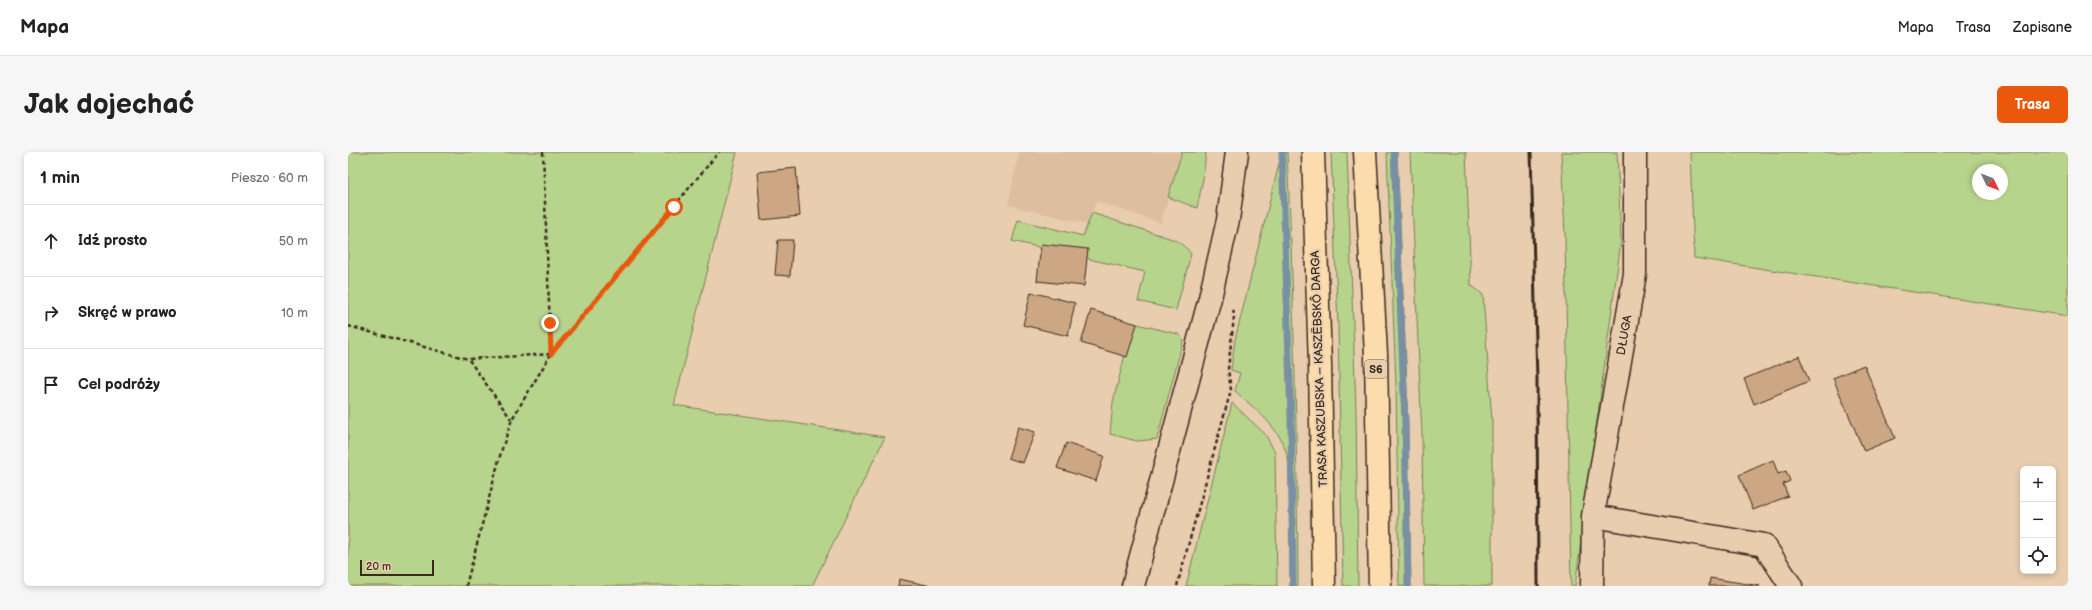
<!DOCTYPE html>
<html lang="pl">
<meta charset="utf-8">
<style>
body{margin:0;font-family:"Balsamiq Sans",sans-serif;background:#f6f6f6;color:#222}
.controls{position:absolute;right:12px;bottom:12px;display:grid;overflow:hidden;border-radius:6px;box-shadow:0 2px 6px #0003}
.controls button{width:36px;height:36px;display:grid;place-items:center;padding:0;border:0;border-bottom:1px solid #e0e0e0;background:#fff;color:#222;font:20px sans-serif}
.compass{position:absolute;left:1624px;top:12px;width:36px;height:36px;border-radius:50%;background:#fff;box-shadow:0 2px 6px #0003;rotate:133deg}
.scale{position:absolute;left:12px;bottom:10px;width:74px;box-sizing:border-box;padding-left:4px;border:2px solid #3b2a1e;border-top:0;font-size:11px;line-height:14px;white-space:nowrap;color:#3b2a1e;-webkit-text-stroke:3px #e8cdaf;paint-order:stroke}
.stop{position:absolute;width:12px;height:12px;margin:-9px;border:3px solid #ea580c;border-radius:50%;background:#fff}
.stop.end{background:#ea580c;border-color:#fff;box-shadow:0 1px 4px #0008}
.list{margin:0;padding:0;list-style:none}
h2{display:flex;justify-content:space-between;align-items:center;height:52px;margin:0;padding:0 16px;font-size:17px}
h2 small{font-size:13px;font-weight:400;color:#767676}
.list li{display:grid;grid-template-columns:26px 1fr auto;gap:12px;align-items:center;box-sizing:border-box;height:72px;padding:0 16px;border-top:1px solid #e0e0e0}
.list b{display:block;font-size:15px;white-space:nowrap}
.list em{font-size:13px;font-style:normal;color:#767676}
.icon{flex:none;width:22px;height:22px;fill:none;stroke:currentColor;stroke-width:2;stroke-linecap:round;stroke-linejoin:round}
.map{position:relative;flex:none;width:1720px;height:434px;overflow:hidden;border-radius:6px}
header{display:flex;align-items:center;gap:24px;box-sizing:border-box;height:56px;padding:0 20px;background:#fff;border-bottom:1px solid #e0e0e0}
header strong{font-size:19px}
nav{display:flex;gap:22px;margin-inline-start:auto;font-size:14px}
.intro{display:flex;align-items:center;justify-content:space-between;box-sizing:border-box;height:96px;padding:0 24px}
h1{margin:0;font-size:28px}
.button{padding:10px 18px;border-radius:6px;background:#ea580c;color:#fff;font-size:14px;font-weight:700}
main{display:flex;gap:24px;padding:0 24px}
aside{flex:1;background:#fff;border-radius:6px;box-shadow:0 2px 6px #0003}
.map>svg:first-child{display:block}
.built{fill:#ddbe9f}
.green{fill:#b7d48c;stroke:#797f55;fill-rule:evenodd}
.lines{fill:none;stroke-linecap:round;stroke-linejoin:round}
.stream{stroke:#788fa4;stroke-width:7}
.building{fill:#cda683;stroke:#3b2a1e}
.street-casing{stroke:#3b2a1e;stroke-width:25}
.secondary-casing{stroke:#3b2a1e;stroke-width:25}
.highway-casing{stroke:#3b2a1e;stroke-width:25}
.path{stroke:#3b2a1e;stroke-width:2.5;stroke-dasharray:4 3;stroke-linecap:butt}
.street{stroke:#e8cdaf;stroke-width:22}
.secondary{stroke:#e8cdaf;stroke-width:22}
.highway{stroke:#fcdcac;stroke-width:22}
.rail{stroke:#3b2a1e;stroke-width:3}
.route{stroke:#ea580c;stroke-width:5}
.labels{text-anchor:middle;stroke-width:4;stroke-linejoin:round;paint-order:stroke}
.shield{fill:#e8cdaf;stroke:#6f5b4a;stroke-width:1}
.shield-label{font-size:11px;font-weight:bold;fill:#3b2a1e}
.street-label{font-size:12px;fill:#3b2a1e;stroke:#e8cdaf}
</style>
<header>
<strong>Mapa</strong>
<nav><a>Mapa</a><a>Trasa</a><a>Zapisane</a></nav>
</header>
<div class="intro"><h1>Jak dojechać</h1><a class="button">Trasa</a></div>
<main>
<aside>
<h2>1 min<small>Pieszo · 60 m</small></h2>
<ul class="list">
<li><svg class="icon" aria-label="ahead" viewBox="0 0 24 24"><path d="M12 20V5M6 11l6-6 6 6"/></svg><div><b>Idź prosto</b></div><em>50 m</em></li>
<li><svg class="icon" aria-label="right" viewBox="0 0 24 24"><path d="M7 20v-9h11M14 6l5 5-5 5"/></svg><div><b>Skręć w prawo</b></div><em>10 m</em></li>
<li><svg class="icon" aria-label="arrive" viewBox="0 0 24 24"><path d="M6 21V4h12l-3 4 3 4H6"/></svg><div><b>Cel podróży</b></div></li>
</ul>
</aside>
<div class="map">
<svg width="1720" height="434" viewBox="0 0 1720 434">
<rect width="100%" height="100%" fill="#e8cdaf"/>
<filter id="ink" filterUnits="userSpaceOnUse"><feTurbulence type="fractalNoise" baseFrequency=".025" numOctaves="2"/><feDisplacementMap in="SourceGraphic" scale="8" xChannelSelector="R" yChannelSelector="G"/><feConvolveMatrix kernelMatrix="1 2 1 2 8 2 1 2 1" color-interpolation-filters="sRGB"/></filter>
<g filter="url(#ink)">
<path class="built" d="M671,0H834L813,71L748,49L740,72L660,53Z"/>
<path class="green" d="M0,0H389L326,253L537,285L464,434H0Z
M834,0H858L855,27L849,56L820,45Z
M934,0H939C946,145 949,289 950,434H942L941,315C938,279 911,261 887,239L892,221L883,218L887,188Z
M983,0H999L1008,258L1010,434H995L990,174Z
M1039,0H1049L1059,234L1063,434H1051L1048,233Z
M1062,0H1118L1123,133L1135,143L1144,269V434H1076L1074,284Z
M1213,0H1269L1273,89L1227,434H1223L1217,83Z
M1342,0H1720V164L1346,106ZM1630,18H1654V42H1630Z
M744,61L824,87C832,90 838,95 843,102L828,158L790,149L797,120L664,89L670,68L735,84Z
M785,171L830,182L835,189L809,287L789,289L762,282L765,250Z
M884,251L917,282L927,300L929,434H838Z"/>
<g class="lines">
<path class="stream" d="M934,0L943,266L945,434
M1046,0L1057,269L1060,434"/>
</g>
<path class="building" d="M448,16L452,64L413,68L409,20Z
M430,88H445L442,124L427,123Z
M693,92L740,97L736,134L689,129Z
M683,140L727,151L720,184L675,173Z
M743,158L789,172L779,205L733,191Z
M1451,204L1461,229L1406,252L1396,227Z
M1516,213L1547,286L1516,299L1485,226Z
M670,275L687,280L675,311L660,306Z
M718,291L756,304L748,329L709,316Z
M1425,308L1430,322L1438,319L1442,329L1435,332L1440,344L1405,358L1391,323Z
M1362,426L1412,434H1361Z
M551,427L583,434H550Z"/>
<g class="lines">
<defs>
<path id="street" d="M1245,364L1416,393L1443,434
M1244,434L1245,364L1287,122V0"/>
<path id="secondary" d="M785,434L862,146L880,68L889,0"/>
<path id="highway" d="M965,0L972,213L976,434
M1017,0L1028,202L1032,434"/>
</defs>
<use href="#street" class="street-casing"/>
<use href="#secondary" class="secondary-casing"/>
<use href="#highway" class="highway-casing"/>
<path class="path" d="M0,174L120,207L203,202L195,0
M121,208L163,267
M118,434L153,300L164,267L203,202L371,0
M829,434L883,238L880,217L886,165L885,155"/>
<use href="#street" class="street"/>
<use href="#secondary" class="secondary"/>
<use href="#highway" class="highway"/>
<path class="rail" d="M1183,0L1189,228L1190,434"/>
</g>
</g>
<g class="lines" filter="url(#ink)">
<path class="route" d="M202,171L203,202L326,55"/>
</g>
<g class="labels">
<rect class="shield" x="1017" y="208" width="22" height="18" rx="3"/>
<g class="shield-label">
<text x="1028" y="221">S6</text>
</g>
<g class="street-label">
<text transform="translate(1276 183) rotate(-80)" y="4">DŁUGA</text>
<text transform="translate(971 217) rotate(-92)" y="4">TRASA KASZUBSKA – KASZËBSKÔ DARGA</text>
</g>
</g>
</svg>
<div class="controls">
<button>+</button>
<button>−</button>
<button><svg class="icon" aria-label="locate" viewBox="0 0 24 24"><circle cx="12" cy="12" r="6"/><path d="M12 2v4M12 18v4M2 12h4M18 12h4"/></svg></button>
</div>
<svg class="compass" viewBox="-18 -18 36 36"><path d="M0-13l5 13h-10z" fill="#e53935"/><path d="M0 13l5-13h-10z" fill="#767676"/></svg>
<div class="scale">20 m</div>
<div class="stop" style="left:326px;top:55px"></div>
<div class="stop end" style="left:202px;top:171px"></div>
</div>
</main>
